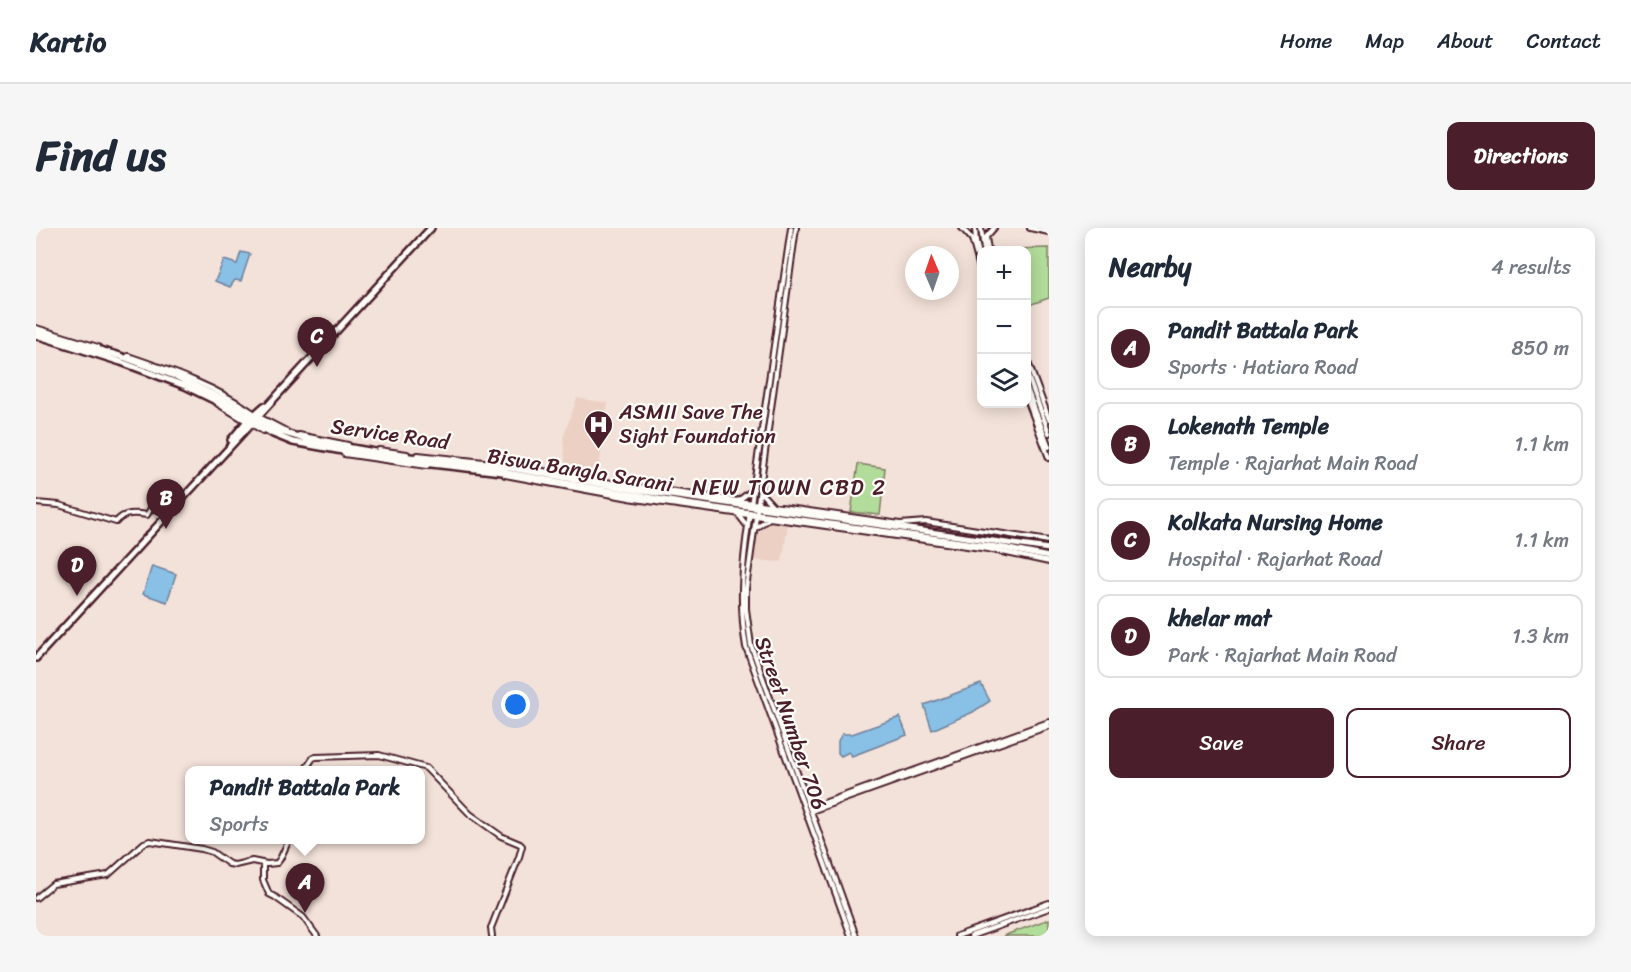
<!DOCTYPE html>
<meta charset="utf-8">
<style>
body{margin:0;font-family:Sriracha,sans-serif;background:#f6f6f7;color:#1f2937}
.controls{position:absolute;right:18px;top:18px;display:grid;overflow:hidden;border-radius:12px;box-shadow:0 3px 15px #0003}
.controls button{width:54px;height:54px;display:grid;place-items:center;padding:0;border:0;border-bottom:2px solid #e0e1e3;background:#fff;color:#1f2937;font:30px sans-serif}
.compass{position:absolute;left:869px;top:18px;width:54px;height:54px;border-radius:50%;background:#fff;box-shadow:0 3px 15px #0003;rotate:358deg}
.you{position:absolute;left:480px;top:477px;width:21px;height:21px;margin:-15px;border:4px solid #fff;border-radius:50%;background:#1a73e8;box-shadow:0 0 0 9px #1a73e833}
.badge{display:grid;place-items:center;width:39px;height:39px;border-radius:50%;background:#4a1f2b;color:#fff;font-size:20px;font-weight:700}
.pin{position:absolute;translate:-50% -50px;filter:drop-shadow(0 2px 3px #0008)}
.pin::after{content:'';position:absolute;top:32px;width:21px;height:18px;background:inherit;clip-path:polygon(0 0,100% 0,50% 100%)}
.popup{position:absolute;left:149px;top:538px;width:240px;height:78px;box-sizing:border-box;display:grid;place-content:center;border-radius:12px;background:#fff;filter:drop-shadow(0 2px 4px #0005);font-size:20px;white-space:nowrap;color:#747a83}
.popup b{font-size:22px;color:#1f2937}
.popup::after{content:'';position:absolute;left:50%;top:100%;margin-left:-12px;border:12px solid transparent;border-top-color:#fff}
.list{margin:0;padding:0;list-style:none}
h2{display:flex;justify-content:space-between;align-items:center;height:78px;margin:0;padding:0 24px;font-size:26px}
h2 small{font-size:20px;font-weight:400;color:#747a83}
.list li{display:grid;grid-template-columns:39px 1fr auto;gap:18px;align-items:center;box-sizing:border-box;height:84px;margin:0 12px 12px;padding:0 12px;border:2px solid #e0e1e3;border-radius:12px}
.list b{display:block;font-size:22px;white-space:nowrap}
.list p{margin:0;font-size:20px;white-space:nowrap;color:#747a83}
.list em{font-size:20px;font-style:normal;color:#747a83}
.actions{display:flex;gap:12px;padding:18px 24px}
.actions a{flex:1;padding:14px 0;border:2px solid #4a1f2b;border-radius:12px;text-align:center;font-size:21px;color:#4a1f2b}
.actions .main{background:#4a1f2b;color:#fff}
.icon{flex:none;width:33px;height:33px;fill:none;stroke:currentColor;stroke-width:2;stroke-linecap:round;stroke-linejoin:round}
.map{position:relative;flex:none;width:1013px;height:708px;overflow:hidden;border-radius:12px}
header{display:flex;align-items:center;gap:36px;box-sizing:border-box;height:84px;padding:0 30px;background:#fff;border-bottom:2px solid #e0e1e3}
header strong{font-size:28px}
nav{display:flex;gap:33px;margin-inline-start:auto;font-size:21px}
.intro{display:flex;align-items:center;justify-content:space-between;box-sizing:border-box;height:144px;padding:0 36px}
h1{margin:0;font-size:42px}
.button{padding:15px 27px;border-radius:12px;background:#4a1f2b;color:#fff;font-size:21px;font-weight:700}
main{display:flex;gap:36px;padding:0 36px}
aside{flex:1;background:#fff;border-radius:12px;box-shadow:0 3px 15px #0003}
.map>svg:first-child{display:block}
.built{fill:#ecd0c4}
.green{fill:#b2dc9a;stroke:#7e7e62;stroke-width:1.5}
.water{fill:#88c0e6;stroke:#6f809b;stroke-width:1.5}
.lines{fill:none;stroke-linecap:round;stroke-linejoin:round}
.secondary-casing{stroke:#4a1f2b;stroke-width:8}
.primary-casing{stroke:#4a1f2b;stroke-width:10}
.secondary{stroke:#fdfcf7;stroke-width:4}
.primary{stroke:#fdfcf7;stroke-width:5}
.labels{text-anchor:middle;stroke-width:4.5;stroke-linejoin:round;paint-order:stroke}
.poi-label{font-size:21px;fill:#4a1f2b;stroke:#fdfcf7;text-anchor:start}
.street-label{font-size:21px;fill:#4a1f2b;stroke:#fdfcf7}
.neighbourhood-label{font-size:22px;letter-spacing:1.5px;fill:#4a1f2b;stroke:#fdfcf7}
</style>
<header>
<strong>Kartio</strong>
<nav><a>Home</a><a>Map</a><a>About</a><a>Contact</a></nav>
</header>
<div class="intro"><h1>Find us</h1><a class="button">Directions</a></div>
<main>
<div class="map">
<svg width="1013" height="708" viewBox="0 0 1013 708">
<rect width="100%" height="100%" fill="#f3e2d9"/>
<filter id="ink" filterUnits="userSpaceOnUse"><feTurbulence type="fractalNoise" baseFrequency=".0167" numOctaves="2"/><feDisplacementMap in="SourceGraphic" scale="12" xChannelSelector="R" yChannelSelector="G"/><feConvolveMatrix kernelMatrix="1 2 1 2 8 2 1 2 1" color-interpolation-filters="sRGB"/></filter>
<g filter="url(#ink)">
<path class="built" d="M541,170L572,175L562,248L530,244L527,210Z
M733,293L752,296L746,334L716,332L720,303Z"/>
<path class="green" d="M1013,20V70L993,77L991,68L990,22H977L976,21Z
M822,236L849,240L844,287L815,284Z
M1013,691V708H967Z"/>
<path class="water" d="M205,24L214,26L205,53L199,52L194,59L179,53L188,32L201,36Z
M116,338L140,346L131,374L107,366Z
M945,456L954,473L937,484L896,502L888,477Z
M864,489L871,507L816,528L813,524L805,528L802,525V513L806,506H816Z"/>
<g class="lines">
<defs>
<path id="secondary" d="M760,0L710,361V381L715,417L820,708
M926,0L936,11L945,44
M939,0L940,14L945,33
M945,0L948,22
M994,0L1013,4
M952,22L950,9L958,0
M0,100L62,119
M92,128C136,143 181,159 219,186
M990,129L1013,191
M990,143L1013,205
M990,158L1013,219
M990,168L1013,230
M182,176L227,203
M225,190L250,203
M263,207L312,217
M343,222L371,226
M307,224L308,226L391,238
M382,227L467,236L576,255L864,296L890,294L1013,313
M469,247L599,271L952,321L1013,334
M724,264L737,278
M702,273L718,261
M0,275L23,277L80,294C88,284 99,285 111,287L115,280L130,284
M715,277L755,0
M714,284C707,330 702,373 710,419L815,708
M702,286L712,299
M718,301L732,291
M269,542L277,530L280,529L343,527L390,540L434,586L465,608L484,616L486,618L483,629L455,700L456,708
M774,580L1013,494
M775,583L1013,498
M227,636V652L233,666L239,669L267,689L281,708
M0,670L17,656L72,647L108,615L114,613L166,621L176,624L193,636L199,637L216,633L231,636L241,635L244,631L253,612
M921,708L1013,675
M935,708L1013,680"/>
<path id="primary" d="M0,103L84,128L141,149L189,172L242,203L276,213L356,227L474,240L606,263L1013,321
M0,107L85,134L149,158L192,179L237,206L257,214L351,231L466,244L651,276L968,320L1013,329
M195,212L210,194L228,178
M0,430L395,0"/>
</defs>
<use href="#secondary" class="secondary-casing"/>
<use href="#primary" class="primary-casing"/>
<use href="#secondary" class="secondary"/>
<use href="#primary" class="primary"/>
</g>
</g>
<defs>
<symbol id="hospital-pin" viewBox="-11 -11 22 30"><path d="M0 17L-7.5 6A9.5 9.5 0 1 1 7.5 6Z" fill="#4a1f2b" stroke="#fdfcf7"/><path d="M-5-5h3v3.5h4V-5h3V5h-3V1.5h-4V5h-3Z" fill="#fff"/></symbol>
</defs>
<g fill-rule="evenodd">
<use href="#hospital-pin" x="546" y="180" width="33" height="45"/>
</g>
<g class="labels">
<g class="poi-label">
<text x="583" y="191">ASMII Save The<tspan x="583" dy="24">Sight Foundation</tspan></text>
</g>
<g class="street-label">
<text transform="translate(354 206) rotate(8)" y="7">Service Road</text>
<text transform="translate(544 242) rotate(9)" y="7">Biswa Bangla Sarani</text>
<text transform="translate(755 495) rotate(71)" y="7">Street Number 706</text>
</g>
<g class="neighbourhood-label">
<text x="753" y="267">NEW TOWN CBD 2</text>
</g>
</g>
</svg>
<div class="controls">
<button>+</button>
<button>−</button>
<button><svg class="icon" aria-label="layers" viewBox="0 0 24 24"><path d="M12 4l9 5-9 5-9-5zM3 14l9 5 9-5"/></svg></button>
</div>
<svg class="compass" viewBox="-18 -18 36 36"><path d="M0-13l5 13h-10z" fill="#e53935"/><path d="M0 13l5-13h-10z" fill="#747a83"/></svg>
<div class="you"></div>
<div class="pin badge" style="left:269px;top:685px">A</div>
<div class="popup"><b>Pandit Battala Park</b>Sports</div>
<div class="pin badge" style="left:130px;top:301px">B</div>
<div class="pin badge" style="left:281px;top:139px">C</div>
<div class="pin badge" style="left:41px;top:368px">D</div>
</div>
<aside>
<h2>Nearby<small>4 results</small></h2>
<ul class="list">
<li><span class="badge">A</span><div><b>Pandit Battala Park</b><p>Sports · Hatiara Road</p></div><em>850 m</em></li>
<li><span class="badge">B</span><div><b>Lokenath Temple</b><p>Temple · Rajarhat Main Road</p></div><em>1.1 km</em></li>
<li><span class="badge">C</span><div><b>Kolkata Nursing Home</b><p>Hospital · Rajarhat Road</p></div><em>1.1 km</em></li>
<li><span class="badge">D</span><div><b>khelar mat</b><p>Park · Rajarhat Main Road</p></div><em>1.3 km</em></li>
</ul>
<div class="actions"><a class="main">Save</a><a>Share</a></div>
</aside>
</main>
